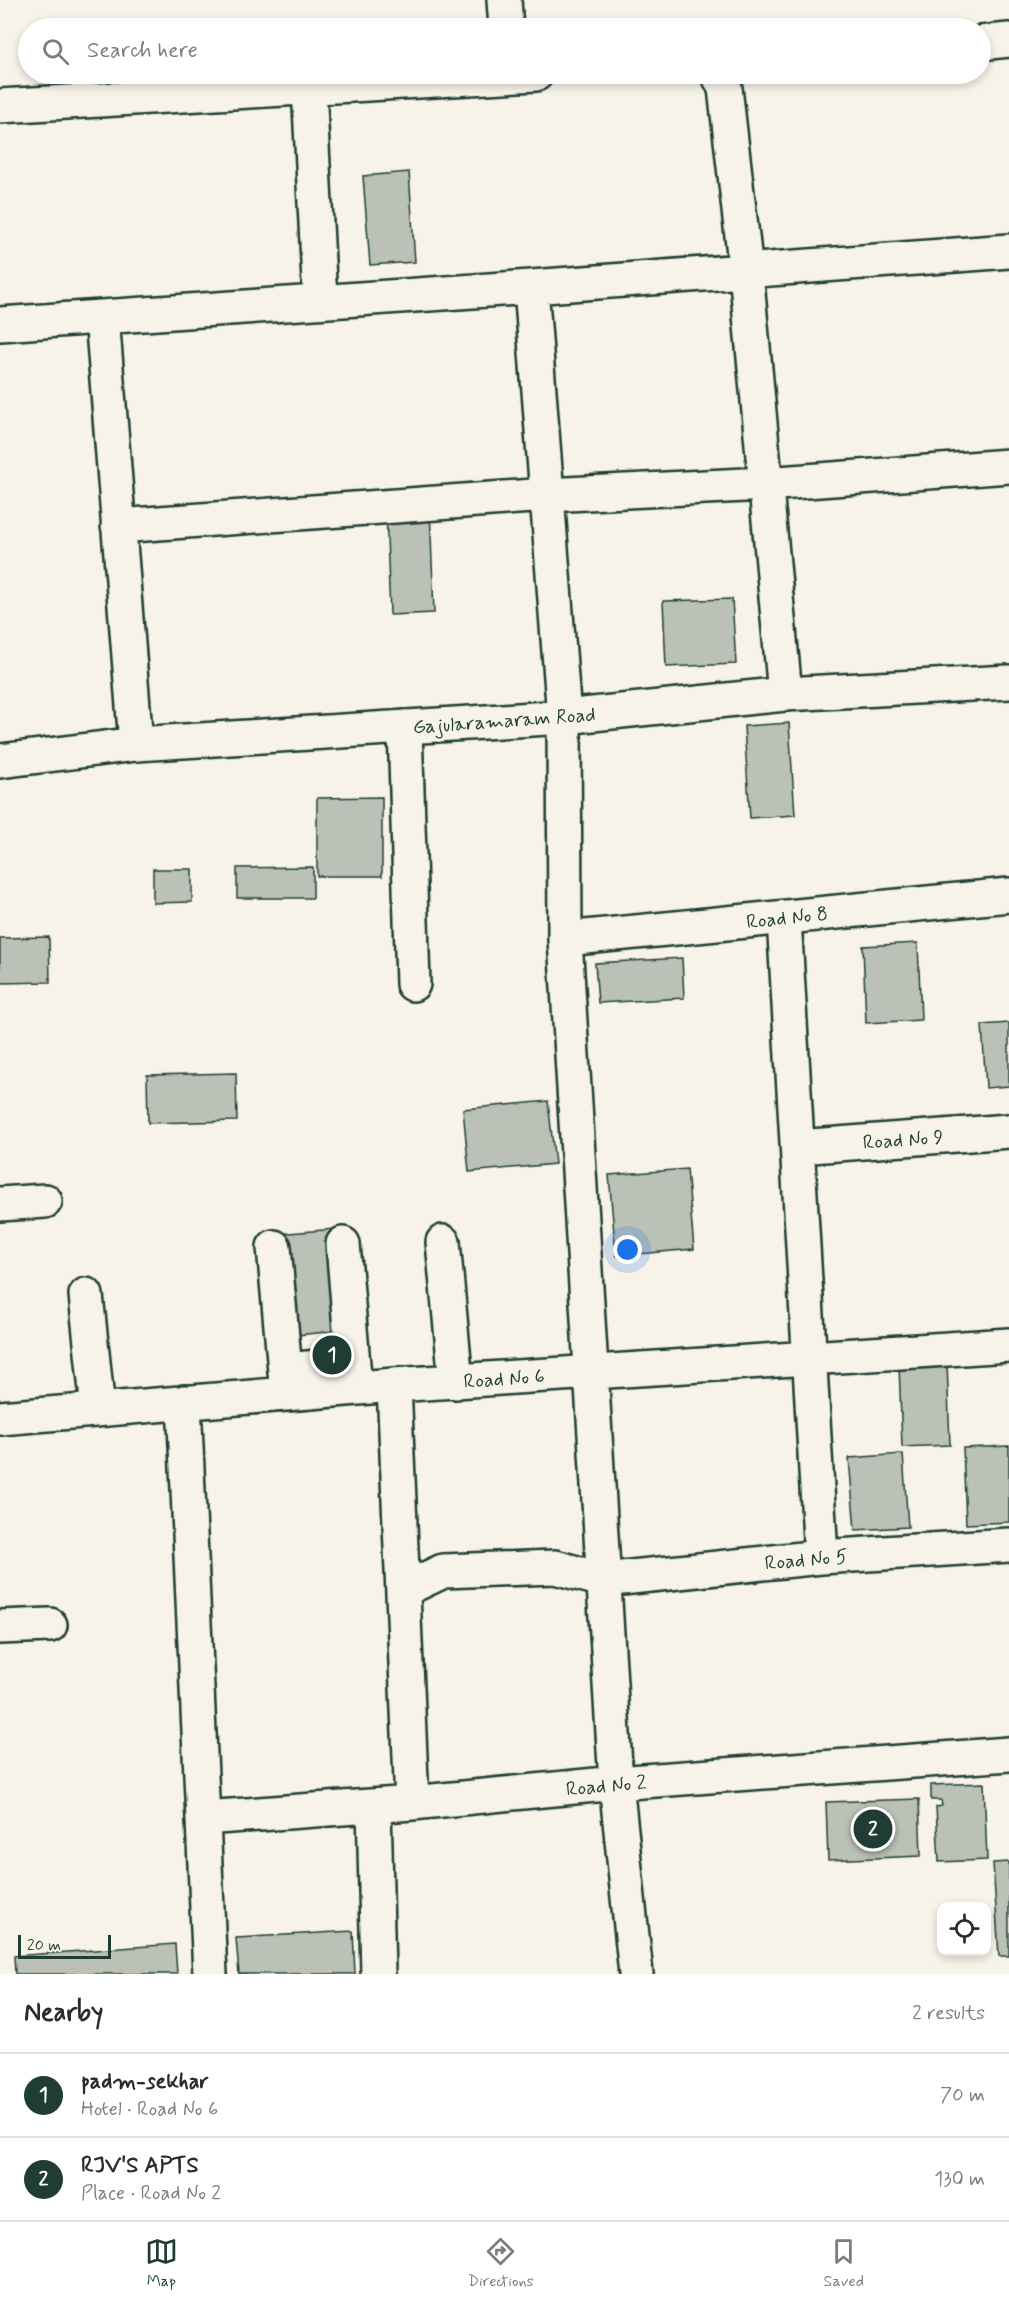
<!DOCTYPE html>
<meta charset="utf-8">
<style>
body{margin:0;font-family:Mynerve,sans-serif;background:#f2f2f3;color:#2b2b33}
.controls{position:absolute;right:18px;bottom:18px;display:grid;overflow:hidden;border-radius:12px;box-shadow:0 3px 9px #0003}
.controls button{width:54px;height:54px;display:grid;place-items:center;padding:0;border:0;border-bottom:2px solid #e1e1e2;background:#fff;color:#2b2b33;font:30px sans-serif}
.scale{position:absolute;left:18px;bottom:15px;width:93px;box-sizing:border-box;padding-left:6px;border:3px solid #1f3d34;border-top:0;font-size:16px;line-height:21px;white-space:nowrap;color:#1f3d34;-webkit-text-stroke:4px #f7f3e8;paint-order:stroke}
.you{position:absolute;left:628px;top:1250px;width:21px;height:21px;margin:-15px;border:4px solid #fff;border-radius:50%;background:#1a73e8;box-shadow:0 0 0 9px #1a73e833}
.badge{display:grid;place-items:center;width:39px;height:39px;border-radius:50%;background:#1f3d34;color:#fff;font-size:20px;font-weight:700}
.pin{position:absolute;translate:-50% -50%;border:3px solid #fff;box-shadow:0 2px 6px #0006}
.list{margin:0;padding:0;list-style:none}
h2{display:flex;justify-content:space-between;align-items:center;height:78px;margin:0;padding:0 24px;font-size:26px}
h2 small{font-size:20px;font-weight:400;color:#7c7c81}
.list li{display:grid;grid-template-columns:39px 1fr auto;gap:18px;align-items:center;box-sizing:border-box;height:84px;padding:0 24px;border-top:2px solid #e1e1e2}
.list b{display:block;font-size:22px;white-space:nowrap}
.list p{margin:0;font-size:20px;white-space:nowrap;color:#7c7c81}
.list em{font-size:20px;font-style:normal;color:#7c7c81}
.icon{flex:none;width:33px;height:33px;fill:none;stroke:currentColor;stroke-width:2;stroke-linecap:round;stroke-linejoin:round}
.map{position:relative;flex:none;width:1009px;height:1974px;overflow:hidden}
.search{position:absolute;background:#fff;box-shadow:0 3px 9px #0003;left:18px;right:18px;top:18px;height:66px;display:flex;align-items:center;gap:15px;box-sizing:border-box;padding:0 21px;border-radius:33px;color:#7c7c81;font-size:22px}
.sheet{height:246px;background:#fff}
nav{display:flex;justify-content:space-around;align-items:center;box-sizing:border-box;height:84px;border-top:2px solid #e1e1e2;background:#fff;font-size:16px;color:#7c7c81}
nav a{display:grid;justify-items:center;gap:3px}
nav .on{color:#1f3d34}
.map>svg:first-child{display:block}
.building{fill:#bbc1b6;stroke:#1f3d34;stroke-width:1.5}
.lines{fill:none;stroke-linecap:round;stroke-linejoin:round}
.minor-casing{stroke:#1f3d34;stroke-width:38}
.major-casing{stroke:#1f3d34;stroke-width:38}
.minor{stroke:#f7f3e8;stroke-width:33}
.major{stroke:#f7f3e8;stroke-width:33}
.labels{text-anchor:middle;stroke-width:6;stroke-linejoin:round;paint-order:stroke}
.street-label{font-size:20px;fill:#1f3d34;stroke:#f7f3e8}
</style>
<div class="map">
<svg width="1009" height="1974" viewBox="0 0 1009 1974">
<rect width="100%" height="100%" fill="#f7f3e8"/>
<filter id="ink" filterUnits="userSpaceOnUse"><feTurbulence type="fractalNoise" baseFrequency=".0167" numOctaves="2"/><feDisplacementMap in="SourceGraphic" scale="12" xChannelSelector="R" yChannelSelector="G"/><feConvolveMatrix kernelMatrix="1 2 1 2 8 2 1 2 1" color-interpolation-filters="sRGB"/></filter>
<g filter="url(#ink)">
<path class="building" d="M409,172L415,262L370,265L363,176Z
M430,509L434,613L390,615L386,510Z
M732,599L736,664L666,667L663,601Z
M789,723L795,815L750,818L744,726Z
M382,797V876H317V798Z
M313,867V898H237V868Z
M153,869H192V902L153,903Z
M49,937L50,982L0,983V938Z
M918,943L921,1020L866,1023L863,946Z
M682,958L684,998L598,1003L595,963Z
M1009,1023V1086L986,1088L982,1025Z
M236,1073L237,1121L148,1123L147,1075Z
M548,1101L555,1164L469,1172L463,1109Z
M687,1169L694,1249L616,1256L609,1175Z
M335,1229L345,1330L288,1336L278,1234Z
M947,1362L950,1445L902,1447L899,1364Z
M1009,1446V1522L966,1524L963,1448Z
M903,1454L908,1527L855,1530L849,1458Z
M984,1783L987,1860L939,1862L936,1807L942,1806L941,1800H931V1785Z
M919,1799L921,1856L828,1860L826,1802Z
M1009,1862V1956H999L993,1863Z
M353,1931L355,1974H239L236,1938Z
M175,1944L177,1974H15L14,1956Z"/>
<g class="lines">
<defs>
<path id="minor" d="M504,0L506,28
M980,43L1009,40
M718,74L725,88L746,271L785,694
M309,87L320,301
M0,106L536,74
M531,287L564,717L565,939L616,1783L636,1974
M102,317L136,744
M0,324L531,287L1009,251
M118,526L547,495L765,484L1009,466
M405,727L413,984
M784,918L821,1557
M565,939L1009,895
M798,1147L1009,1131
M0,1204L45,1201
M443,1242L456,1382
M343,1244L355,1388
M274,1247L287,1394
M86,1295L98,1410
M285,1370L353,1364
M394,1385L412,1803
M184,1402L210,1974
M0,1418L394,1385L1009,1345
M403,1590L443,1571L555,1567L603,1580L821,1557L1009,1545
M0,1627L50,1625
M374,1806L378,1974
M203,1818L412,1803L616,1783L1009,1754"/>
<path id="major" d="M0,761L136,744L564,717L785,694L1009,682"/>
</defs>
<use href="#minor" class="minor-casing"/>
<use href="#major" class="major-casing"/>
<use href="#minor" class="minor"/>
<use href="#major" class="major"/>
</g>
</g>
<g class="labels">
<g class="street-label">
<text transform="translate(504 720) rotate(-4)" y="7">Gajularamaram Road</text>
<text transform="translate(787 917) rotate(-6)" y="7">Road No 8</text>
<text transform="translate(903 1139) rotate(-4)" y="7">Road No 9</text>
<text transform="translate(504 1378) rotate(-4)" y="7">Road No 6</text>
<text transform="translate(806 1559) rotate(-5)" y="7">Road No 5</text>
<text transform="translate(606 1785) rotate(-5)" y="7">Road No 2</text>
</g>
</g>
</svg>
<div class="controls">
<button><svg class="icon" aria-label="locate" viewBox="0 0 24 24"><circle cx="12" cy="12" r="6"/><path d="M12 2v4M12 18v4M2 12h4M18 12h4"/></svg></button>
</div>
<div class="scale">20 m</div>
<div class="you"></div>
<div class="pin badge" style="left:332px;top:1355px">1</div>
<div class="pin badge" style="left:873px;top:1829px">2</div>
<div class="search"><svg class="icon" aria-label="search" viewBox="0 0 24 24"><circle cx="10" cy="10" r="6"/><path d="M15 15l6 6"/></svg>Search here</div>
</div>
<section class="sheet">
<h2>Nearby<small>2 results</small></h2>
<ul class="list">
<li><span class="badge">1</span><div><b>padm-sekhar</b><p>Hotel · Road No 6</p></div><em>70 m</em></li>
<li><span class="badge">2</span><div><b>RJV'S APTS</b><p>Place · Road No 2</p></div><em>130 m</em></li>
</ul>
</section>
<nav>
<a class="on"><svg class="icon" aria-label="map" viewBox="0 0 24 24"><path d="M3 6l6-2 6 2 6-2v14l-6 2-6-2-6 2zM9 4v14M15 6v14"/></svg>Map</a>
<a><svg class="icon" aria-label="directions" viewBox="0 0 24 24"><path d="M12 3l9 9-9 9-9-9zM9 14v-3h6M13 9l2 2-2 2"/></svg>Directions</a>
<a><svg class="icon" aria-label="saved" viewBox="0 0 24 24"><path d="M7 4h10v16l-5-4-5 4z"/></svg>Saved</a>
</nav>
